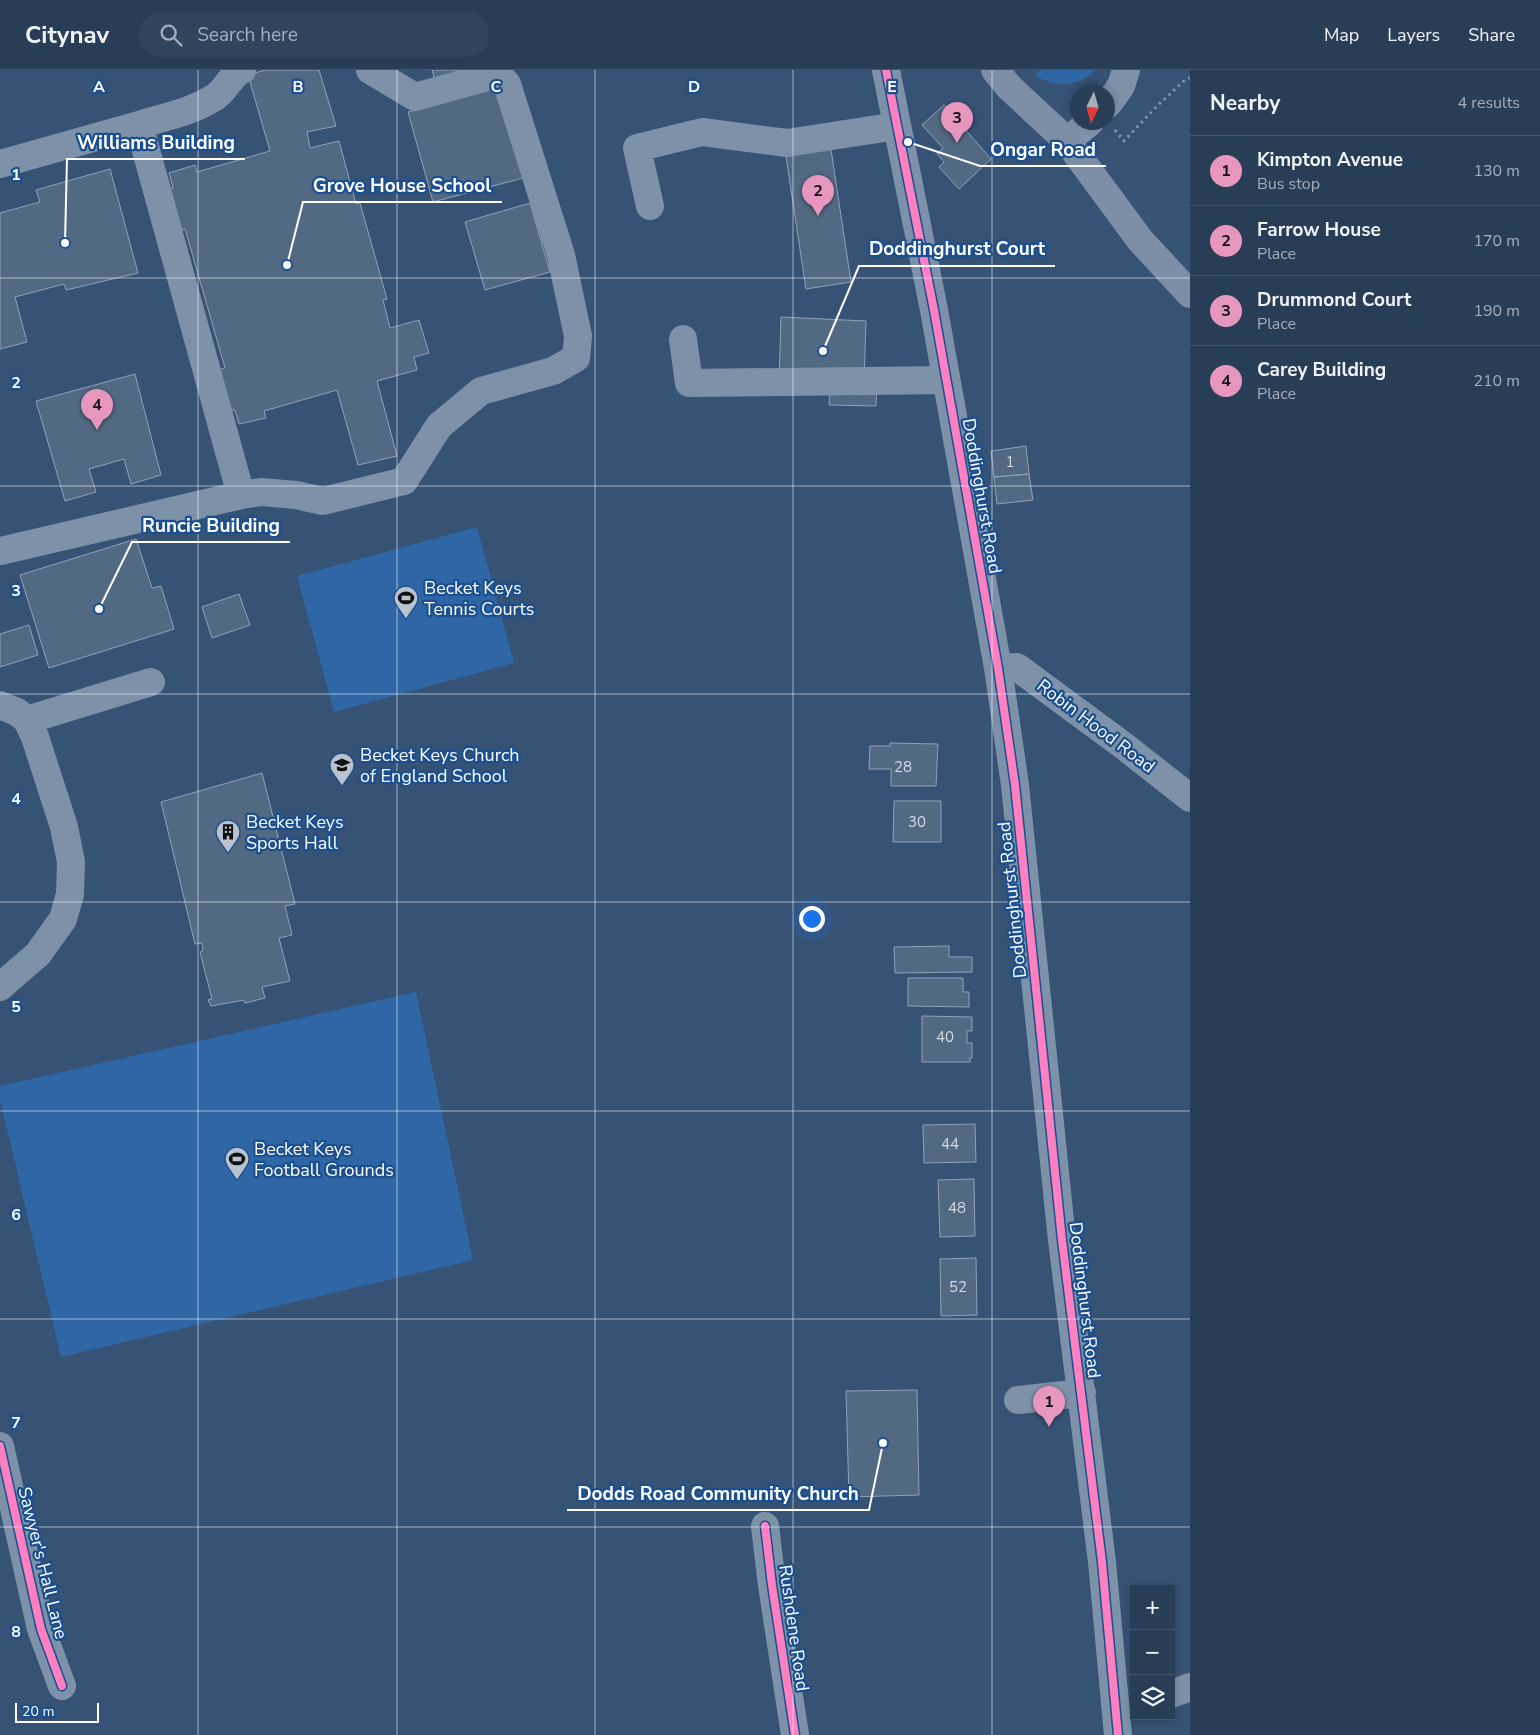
<!DOCTYPE html>
<meta charset="utf-8">
<style>
body{margin:0;font-family:"Nunito Sans",sans-serif;background:#30455d;color:#f1f3f6}
.controls{position:absolute;right:15px;bottom:15px;display:grid;overflow:hidden;border-radius:0px;box-shadow:0 2px 8px #0003}
.controls button{width:45px;height:45px;display:grid;place-items:center;padding:0;border:0;border-bottom:1px solid #44576d;background:#283e57;color:#f1f3f6;font:25px sans-serif}
.compass{position:absolute;left:1070px;top:15px;width:45px;height:45px;border-radius:50%;background:#283e57;box-shadow:0 2px 8px #0003;rotate:185deg}
.scale{position:absolute;left:15px;bottom:12px;width:84px;box-sizing:border-box;padding-left:5px;border:2px solid #fff;border-top:0;font-size:14px;line-height:18px;white-space:nowrap;color:#fff;-webkit-text-stroke:4px #1b4f8f;paint-order:stroke}
.you{position:absolute;left:811px;top:848px;width:18px;height:18px;margin:-12px;border:4px solid #fff;border-radius:50%;background:#1a73e8;box-shadow:0 0 0 8px #1a73e833}
.badge{display:grid;place-items:center;width:32px;height:32px;border-radius:50%;background:#e797bd;color:#111;font-size:16px;font-weight:700}
.pin{position:absolute;translate:-50% -41px;filter:drop-shadow(0 1px 2px #0008)}
.pin::after{content:'';position:absolute;top:26px;width:18px;height:15px;background:inherit;clip-path:polygon(0 0,100% 0,50% 100%)}
.list{margin:0;padding:0;list-style:none}
h2{display:flex;justify-content:space-between;align-items:center;height:65px;margin:0;padding:0 20px;font-size:21px}
h2 small{font-size:16px;font-weight:400;color:#a5aeba}
.list li{display:grid;grid-template-columns:32px 1fr auto;gap:15px;align-items:center;box-sizing:border-box;height:70px;padding:0 20px;border-top:1px solid #44576d}
.list b{display:block;font-size:19px;white-space:nowrap}
.list p{margin:0;font-size:16px;white-space:nowrap;color:#a5aeba}
.list em{font-size:16px;font-style:normal;color:#a5aeba}
.icon{flex:none;width:28px;height:28px;fill:none;stroke:currentColor;stroke-width:2;stroke-linecap:round;stroke-linejoin:round}
.map{position:relative;flex:none;width:1190px;height:1665px;overflow:hidden}
header{display:flex;align-items:center;gap:30px;box-sizing:border-box;height:70px;padding:0 25px;background:#283e57;border-bottom:1px solid #44576d}
header strong{font-size:24px}
nav{display:flex;gap:28px;margin-inline-start:auto;font-size:18px}
.search{width:350px;height:45px;background:#30455d;display:flex;align-items:center;gap:12px;box-sizing:border-box;padding:0 18px;border-radius:28px;color:#a5aeba;font-size:19px}
main{display:flex}
aside{flex:1;background:#283e57}
.map>svg:first-child{display:block}
.green{fill:#2f66a5}
.building{fill:#526984;stroke:#92a2b6}
.lines{fill:none;stroke-linecap:round;stroke-linejoin:round}
.path{stroke:#7d92a8;stroke-width:3;stroke-dasharray:2.5 4;stroke-linecap:butt}
.minor{stroke:#7d92a8;stroke-width:28}
.major{stroke:#7d8ea7;stroke-width:28}
.cycleway-casing{stroke:#1b4f8f;stroke-width:11}
.cycleway{stroke:#ff80c0;stroke-width:8}
.grid{fill:none;stroke:#fff;stroke-width:1;stroke-opacity:0.55}
.labels{text-anchor:middle;stroke-width:4.5;stroke-linejoin:round;paint-order:stroke}
.number-label{font-size:15px;fill:#d4dae0}
.street-label{font-size:18px;fill:#fff;stroke:#1b4f8f}
.poi-label{font-size:18px;fill:#fff;stroke:#1b4f8f;text-anchor:start}
.grid-label{font-size:16px;text-anchor:middle;font-weight:bold;fill:#fff;stroke:#1b4f8f;stroke-width:4.5;stroke-linejoin:round;paint-order:stroke}
.leader{fill:none;stroke:#fff;stroke-width:2}
.callout-dot{fill:#fff;stroke:#1b4f8f;stroke-width:2}
.callout-label{font-size:19px;text-anchor:middle;font-weight:bold;fill:#fff;stroke:#1b4f8f;stroke-width:4.5;stroke-linejoin:round;paint-order:stroke}
</style>
<header>
<strong>Citynav</strong>
<div class="search"><svg class="icon" aria-label="search" viewBox="0 0 24 24"><circle cx="10" cy="10" r="6"/><path d="M15 15l6 6"/></svg>Search here</div>
<nav><a>Map</a><a>Layers</a><a>Share</a></nav>
</header>
<main>
<div class="map">
<svg width="1190" height="1665" viewBox="0 0 1190 1665">
<rect width="100%" height="100%" fill="#365274"/>
<path class="green" d="M1041,0H1095C1079,18 1055,17 1035,6Z
M477,457L514,593L334,642L297,506Z
M416,922L473,1190L61,1287L0,1030V1016Z"/>
<path class="building" d="M265,0H319L336,56L307,62L310,78L339,71L356,134L360,133L387,229L383,230L390,258L419,250L429,283L414,287L417,300L377,311L397,386L358,395L337,320L264,341L266,348L239,354L235,340L226,341L213,301L225,298L185,159L176,161L164,121L173,118L169,103L195,95L197,102L270,81L248,5Z
M432,0H486L436,14Z
M498,18L523,108L433,132L408,42Z
M944,35L991,89L959,119L939,97L944,92L937,84L943,78L922,55Z
M830,73L851,212L806,219L785,80Z
M110,99L138,203L66,220L64,214L15,227L27,272L0,279V143L40,132L36,120Z
M530,133L550,202L485,220L465,152Z
M781,247L866,251L864,314H877L876,336L829,335L830,314L779,312Z
M135,304L161,405L131,414L124,389L89,399L96,422L65,431L36,331Z
M1026,376L1029,404L994,407L991,381Z
M1029,404L1033,430L997,434L994,407Z
M136,469L152,518L161,516L174,559L49,598L20,505Z
M239,524L250,555L212,568L202,537Z
M29,555L38,585L0,597V564Z
M890,673L938,674L936,716H891V699H869L870,676H890Z
M262,703L295,834L285,836L292,865L279,868L290,911L262,917L265,928L245,933L244,930L211,936L208,930L212,929L200,882L203,881L202,873L195,874L161,732Z
M894,731H941V772H893Z
M949,876V887H972V902L895,903L894,877Z
M908,908H963V922H969V937L908,936Z
M922,946L972,947V961H967V973H972V988H970V992H922Z
M975,1054L976,1092L924,1093L923,1055Z
M974,1109L975,1166L940,1167L938,1110Z
M976,1188L977,1245L941,1246L940,1189Z
M917,1320L919,1425L849,1427L846,1321Z"/>
<g class="lines">
<path class="path" d="M1115,60L1124,71L1157,36L1185,10L1190,8"/>
<path class="minor" d="M886,0L934,240L998,598L1015,715L1062,1170L1102,1492L1118,1665
M1108,34L1121,16L1126,0
M139,55C164,47 192,42 215,27C226,20 230,6 242,0
M1067,71L1090,52
M0,94L139,55L241,425
M650,136L637,78L702,62L787,73L897,56
M683,269L689,313L946,310
M0,481L241,425L261,422L296,425L323,431L404,411L439,356L481,321L553,301L576,288L578,266L561,185L507,14L498,4L415,27L370,0
M998,598L1017,597L1124,676L1190,728
M0,635L17,642L27,650L35,667L64,757L71,792L70,824L63,849L38,884L0,917
M27,650L151,612
M1018,1330L1082,1323
M0,1376L41,1559L62,1616
M765,1456L772,1515L795,1665
M1171,1624L1190,1617"/>
<path class="major" d="M995,0L1009,17L1067,71L1140,170L1190,224"/>
<defs>
<path id="cycleway" d="M886,0L934,240L998,598L1015,715L1062,1170L1102,1492L1118,1665
M0,1376L41,1559L62,1616
M765,1456L772,1515L795,1665"/>
</defs>
<use href="#cycleway" class="cycleway-casing"/>
<use href="#cycleway" class="cycleway"/>
</g>
<path class="grid" d="M198,0V1665M397,0V1665M595,0V1665M793,0V1665M992,0V1665M0,208H1190M0,416H1190M0,624H1190M0,832H1190M0,1041H1190M0,1249H1190M0,1457H1190"/>
<defs>
<symbol id="stadium-pin" viewBox="-11 -11 22 30"><path d="M0 17L-7.5 6A9.5 9.5 0 1 1 7.5 6Z" fill="#b9c2ce" stroke="#1b4f8f"/><path d="M0-5a6.5 5 0 1 0 0 10a6.5 5 0 1 0 0-10ZM-3.5-1.8h7v3.6h-7Z" fill="#111"/></symbol>
<symbol id="school-pin" viewBox="-11 -11 22 30"><path d="M0 17L-7.5 6A9.5 9.5 0 1 1 7.5 6Z" fill="#b9c2ce" stroke="#1b4f8f"/><path d="M0-5L7-2L0 1L-7-2ZM-4 1L0 2.5L4 1V4Q0 6-4 4Z" fill="#111"/></symbol>
<symbol id="building-pin" viewBox="-11 -11 22 30"><path d="M0 17L-7.5 6A9.5 9.5 0 1 1 7.5 6Z" fill="#b9c2ce" stroke="#1b4f8f"/><path d="M-4-6H4V6H1V3H-1V6H-4ZM-2.5-4.3h1.7v1.8h-1.7ZM.8-4.3h1.7v1.8H.8ZM-2.5-1h1.7V.8h-1.7ZM.8-1h1.7V.8H.8Z" fill="#111"/></symbol>
</defs>
<g fill-rule="evenodd">
<use href="#stadium-pin" x="392" y="514" width="28" height="38"/>
<use href="#school-pin" x="328" y="681" width="28" height="38"/>
<use href="#building-pin" x="214" y="748" width="28" height="38"/>
<use href="#stadium-pin" x="223" y="1075" width="28" height="38"/>
</g>
<g class="labels">
<g class="number-label">
<text x="1010" y="397">1</text>
<text x="903" y="702">28</text>
<text x="917" y="757">30</text>
<text x="945" y="972">40</text>
<text x="950" y="1079">44</text>
<text x="957" y="1143">48</text>
<text x="958" y="1222">52</text>
</g>
<g class="street-label">
<text transform="translate(982 426) rotate(80)" y="6">Doddinghurst Road</text>
<text transform="translate(1096 656) rotate(37)" y="6">Robin Hood Road</text>
<text transform="translate(1012 830) rotate(-96)" y="6">Doddinghurst Road</text>
<text transform="translate(1085 1230) rotate(83)" y="6">Doddinghurst Road</text>
<text transform="translate(43 1493) rotate(76)" y="6">Sawyer's Hall Lane</text>
<text transform="translate(794 1558) rotate(82)" y="6">Rushdene Road</text>
</g>
<g class="poi-label">
<text x="424" y="524">Becket Keys<tspan x="424" dy="21">Tennis Courts</tspan></text>
<text x="360" y="691">Becket Keys Church<tspan x="360" dy="21">of England School</tspan></text>
<text x="246" y="758">Becket Keys<tspan x="246" dy="21">Sports Hall</tspan></text>
<text x="254" y="1085">Becket Keys<tspan x="254" dy="21">Football Grounds</tspan></text>
</g>
</g>
<g class="grid-label">
<text x="99" y="22">A</text>
<text x="298" y="22">B</text>
<text x="496" y="22">C</text>
<text x="694" y="22">D</text>
<text x="892" y="22">E</text>
<text x="16" y="110">1</text>
<text x="16" y="318">2</text>
<text x="16" y="526">3</text>
<text x="16" y="734">4</text>
<text x="16" y="942">5</text>
<text x="16" y="1150">6</text>
<text x="16" y="1358">7</text>
<text x="16" y="1567">8</text>
</g>
<path class="leader" d="M65 173L67 89H245M908 72L980 96H1106M287 195L303 132H502M823 281L859 196H1055M99 539L132 472H290M883 1373L869 1440H567"/>
<g class="callout-dot">
<circle cx="65" cy="173" r="5"/>
<circle cx="908" cy="72" r="5"/>
<circle cx="287" cy="195" r="5"/>
<circle cx="823" cy="281" r="5"/>
<circle cx="99" cy="539" r="5"/>
<circle cx="883" cy="1373" r="5"/>
</g>
<g class="callout-label">
<text x="156" y="79">Williams Building</text>
<text x="1043" y="86">Ongar Road</text>
<text x="402" y="122">Grove House School</text>
<text x="957" y="185">Doddinghurst Court</text>
<text x="211" y="462">Runcie Building</text>
<text x="718" y="1430">Dodds Road Community Church</text>
</g>
</svg>
<div class="controls">
<button>+</button>
<button>−</button>
<button><svg class="icon" aria-label="layers" viewBox="0 0 24 24"><path d="M12 4l9 5-9 5-9-5zM3 14l9 5 9-5"/></svg></button>
</div>
<svg class="compass" viewBox="-18 -18 36 36"><path d="M0-13l5 13h-10z" fill="#e53935"/><path d="M0 13l5-13h-10z" fill="#a5aeba"/></svg>
<div class="scale">20 m</div>
<div class="you"></div>
<div class="pin badge" style="left:1049px;top:1357px">1</div>
<div class="pin badge" style="left:818px;top:146px">2</div>
<div class="pin badge" style="left:957px;top:73px">3</div>
<div class="pin badge" style="left:97px;top:360px">4</div>
</div>
<aside>
<h2>Nearby<small>4 results</small></h2>
<ul class="list">
<li><span class="badge">1</span><div><b>Kimpton Avenue</b><p>Bus stop</p></div><em>130 m</em></li>
<li><span class="badge">2</span><div><b>Farrow House</b><p>Place</p></div><em>170 m</em></li>
<li><span class="badge">3</span><div><b>Drummond Court</b><p>Place</p></div><em>190 m</em></li>
<li><span class="badge">4</span><div><b>Carey Building</b><p>Place</p></div><em>210 m</em></li>
</ul>
</aside>
</main>
